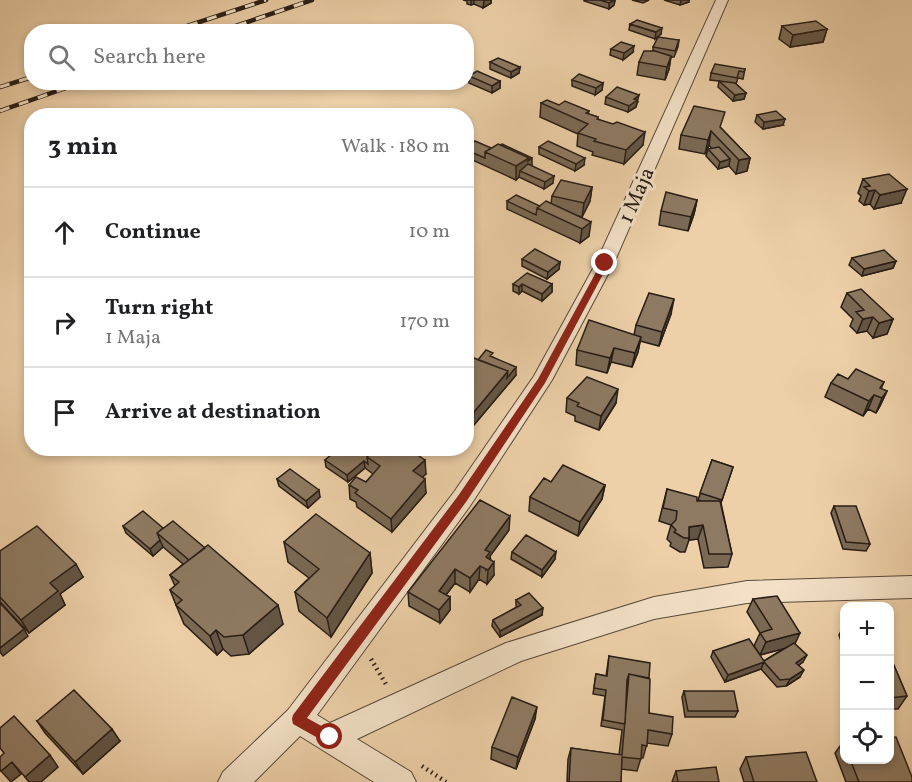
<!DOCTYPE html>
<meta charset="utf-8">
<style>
body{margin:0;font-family:Vollkorn,serif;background:#f6f6f6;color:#202124}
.controls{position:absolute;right:18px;bottom:18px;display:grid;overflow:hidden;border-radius:12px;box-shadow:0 3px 9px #0003}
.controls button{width:54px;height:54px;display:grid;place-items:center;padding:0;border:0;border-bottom:2px solid #e0e0e0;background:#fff;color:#202124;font:30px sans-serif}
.stop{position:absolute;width:18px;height:18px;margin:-14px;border:4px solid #8f2418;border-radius:50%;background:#fff}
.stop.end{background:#8f2418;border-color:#fff;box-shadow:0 2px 6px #0008}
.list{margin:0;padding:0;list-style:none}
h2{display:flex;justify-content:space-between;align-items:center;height:78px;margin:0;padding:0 24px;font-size:26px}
h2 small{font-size:20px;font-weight:400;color:#757577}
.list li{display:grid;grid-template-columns:39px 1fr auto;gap:18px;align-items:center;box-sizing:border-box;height:90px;padding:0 24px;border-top:2px solid #e0e0e0}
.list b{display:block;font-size:22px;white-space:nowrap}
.list p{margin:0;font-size:20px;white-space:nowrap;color:#757577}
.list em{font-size:20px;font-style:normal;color:#757577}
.icon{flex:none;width:33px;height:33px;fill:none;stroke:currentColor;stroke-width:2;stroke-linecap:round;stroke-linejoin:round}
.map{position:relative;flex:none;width:912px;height:782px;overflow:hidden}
.search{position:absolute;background:#fff;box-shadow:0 3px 9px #0003;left:24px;top:24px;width:450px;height:66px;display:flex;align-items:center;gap:15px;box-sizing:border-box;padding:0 21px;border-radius:24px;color:#757577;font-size:22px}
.panel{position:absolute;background:#fff;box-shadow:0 3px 9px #0003;left:24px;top:108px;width:450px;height:348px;border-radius:24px}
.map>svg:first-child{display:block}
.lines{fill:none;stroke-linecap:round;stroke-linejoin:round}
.minor-casing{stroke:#584a3a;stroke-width:2}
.path{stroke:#271d16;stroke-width:4.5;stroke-dasharray:1.5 4;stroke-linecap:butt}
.minor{fill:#f3e0c6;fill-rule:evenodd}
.rail-casing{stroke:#271d16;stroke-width:4.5}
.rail{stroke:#f3e0c6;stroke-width:3;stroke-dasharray:10;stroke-linecap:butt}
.wall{fill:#7a6954;stroke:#271d16;stroke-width:1.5}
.shaded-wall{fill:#635545;stroke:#271d16;stroke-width:1.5}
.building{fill:#8e7a62;stroke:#271d16;stroke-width:1.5}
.route{fill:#8f2418}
.labels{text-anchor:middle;stroke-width:6;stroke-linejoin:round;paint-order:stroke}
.street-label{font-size:21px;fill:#271d16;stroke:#f3e0c6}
</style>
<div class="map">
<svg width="912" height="782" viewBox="0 0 912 782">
<rect width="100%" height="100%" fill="#edd0a8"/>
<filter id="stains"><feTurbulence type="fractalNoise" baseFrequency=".00333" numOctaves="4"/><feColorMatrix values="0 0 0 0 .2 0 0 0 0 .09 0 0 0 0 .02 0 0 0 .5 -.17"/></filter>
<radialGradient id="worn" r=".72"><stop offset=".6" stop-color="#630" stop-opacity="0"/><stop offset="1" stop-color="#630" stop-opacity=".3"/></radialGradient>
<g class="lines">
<defs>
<path id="minor" d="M716,0H728L614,263L552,380L470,506L317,715L330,723L506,643L654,597L747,581L912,576V598L747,603L654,619L521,661L357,739L411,772L416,782H374L300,736L254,782H218L223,772L288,710L454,492L534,376L596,263Z"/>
</defs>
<use href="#minor" class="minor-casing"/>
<path class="path" d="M371,659L387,686
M422,766L446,782"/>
<use href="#minor" class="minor"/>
<defs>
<path id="rail" d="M169,32L266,0
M218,32L312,0
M0,87L32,77
M0,111L83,82"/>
</defs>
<use href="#rail" class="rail-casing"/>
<use href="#rail" class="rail"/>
</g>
<path class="wall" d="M463,0H491V3L483,8L474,4L471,5L467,4V1Z
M584,0H615L614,5L609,9L584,1Z
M632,0H649L643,3Z
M664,0H689V2L680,5Z
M630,24L661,34L655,39L629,30Z
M782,26L827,29L823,42L790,47L779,39Z
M679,40L678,47L674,57H671L669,69L665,80L637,75L639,62L653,51V47Z
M611,49L633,52L623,60L610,55Z
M490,62L520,67L519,73L511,78L490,69Z
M745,69L743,79L738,78L736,84L746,93L744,99L733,101L718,87L719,81L710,80L711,73Z
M469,76L500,81V88L492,93L469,83Z
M572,80L603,83L602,90L595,95L572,86Z
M606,97L638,102L637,103L636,107L628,112L605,104Z
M541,103L559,105L589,111L588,114L598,117V119L643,145L624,164L592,155L593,152L577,146L578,134L540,117Z
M757,115L783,125L763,129L755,122Z
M721,128L750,158L747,171L736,174L729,166L718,169L706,156L708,149H712L709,145L705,154L679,149L681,135Z
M466,146L532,165L531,166L553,183L544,189L519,177L516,180L466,157Z
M539,147L584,165L575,171L539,154Z
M863,179L901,203L874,209L870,204L864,205L859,201L861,196L858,193Z
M592,187L590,201L582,217L578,216L589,236L580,243L507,209V201L540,206L551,204L552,196Z
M697,200L694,214L688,231L659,225L661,211Z
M852,258L896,261L893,268L862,276L849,265Z
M522,259L560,262L559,269L547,279L522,266Z
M513,284H552V292L542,301L522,291L519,294L513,291Z
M847,293L893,319L887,334L873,338L867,331L857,333L850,326L853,319L841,307Z
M671,314L659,346L640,341L638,352L632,367L611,362L607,373L576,365L577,350L634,335L636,325Z
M466,356L473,360H478L493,357L516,375L473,426L466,423Z
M848,379L884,382L881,389L887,391L880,406L876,413L868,409L863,416L825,397L831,383Z
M567,398L616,403L599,430L575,421V416L566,412Z
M355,448L426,474L422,477L426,493L392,532L357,507L356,502L350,499L349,485L366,482L373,474L365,468L348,482L326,467L325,460L350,452Z
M712,460L733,467L721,503L732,554L728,567L704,568L698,539L689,540L685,552H680L670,546L671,543L667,539L671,525L659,521L667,489L697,501H701L698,500Z
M277,479L320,497L308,508L279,486Z
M551,482L605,485L602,499L578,536L529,511L530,497Z
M834,506L870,544L866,551L843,549L831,513Z
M123,526L163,528L283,624L249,654L231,656L223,649L217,655L184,624L176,605L170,590L175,586L170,575L183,564L163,547L153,556L126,533Z
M509,530L490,556L494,575L487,584L479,579L470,592L455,583L446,595L450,597V610L440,623L409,606L408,592Z
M284,542L370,553L372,573L331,637L299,611L295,592L309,578L288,562Z
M0,551L83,577L60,594L65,605L29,633L0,602Z
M512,552L555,559L542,577L511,559Z
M753,599L795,643L803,662L799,665L800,677L786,686L777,687L761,669L725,682L711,657L713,651L764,661L785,648L760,655L754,646L760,633L747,612Z
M516,600L542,615L500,637L492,626L493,620L517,607L516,606Z
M844,625V650L839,635Z
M609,656L649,678V713L672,734L668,746L647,743L643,758H641L637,771L621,769V782H567L568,759L571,748L619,755L622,730L601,726L605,696L593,694L596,674L606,676Z
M890,656L907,696L898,709H890Z
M684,691L738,711L735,717H685L682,697Z
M535,719L516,769L491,759L492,747Z
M37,721L120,741L83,774L45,733Z
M844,741V759H890L912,782H846L835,753L843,742Z
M746,757L817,782H744L740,769Z
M676,771L719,782H672Z"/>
<path class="shaded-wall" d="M471,0H474V4L471,5Z
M486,0H491V3L483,8L484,1Z
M614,0H615L614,5L609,9V3Z
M681,0H689V2L680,5Z
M662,28L661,34L655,39L656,32Z
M827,29L823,42L790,47L793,35Z
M634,46L633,52L623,60L624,53Z
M671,56L669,69L665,80L667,67Z
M520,67L519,73L511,78V72Z
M500,81V88L492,93V86Z
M603,83L602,90L595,95L596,88Z
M746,93L744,99L733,101L735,95Z
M639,95L636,107L628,112L629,106L634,99Z
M785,119L783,125L763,129L764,122Z
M711,131L709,145L705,154L708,140Z
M645,132L643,145L624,164L626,150Z
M529,158H532V165L520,171L519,177L516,180V166Z
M585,158L584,165L575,171L576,164Z
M750,158L747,171L736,174L739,160Z
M730,159L729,166L718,169L720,162Z
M554,176L553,183L544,189L545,182Z
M592,187L590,201L582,217L584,203Z
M907,189L901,203L874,209L880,195Z
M875,190L870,204L864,205L869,191Z
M697,200L694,214L688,231L691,217Z
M591,222L589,236L580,243L582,229Z
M896,261L893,268L862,276L864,269Z
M560,262L559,269L547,279L548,272Z
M522,284V291L519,294V287Z
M552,284V292L542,301V294Z
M674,299L671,314L659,346L662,332Z
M873,317L867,331L857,333L863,319Z
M893,319L887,334L873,338L879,323Z
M641,337L638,352L632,367L635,353Z
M614,348L611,362L607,373L610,358Z
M516,367V375L473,426L474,412L508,371Z
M618,389L616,403L599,430L601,416Z
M887,391L880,406L876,413L882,398Z
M874,395L868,409L863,416L869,401Z
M425,460L426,474L414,485L413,471Z
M364,461L365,468L348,482L347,475Z
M425,479L426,493L392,532L391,519Z
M605,485L602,499L578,536L580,522Z
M319,490L320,497L308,508L306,501Z
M510,516L509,530L490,556L489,566L486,570V561L485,550Z
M703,525L698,539L689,540V527Z
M160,540L163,547L153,556L150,549Z
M556,552L555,559L542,577V570Z
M370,553L372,573L331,637L327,618Z
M494,562V575L487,584L488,570Z
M76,564L83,577L60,594L65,605L29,633L21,620L50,583Z
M480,566L479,579L470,592V578Z
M455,569V583L439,604V591Z
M450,597V610L440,623L439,610Z
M278,605L283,624L249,654L243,635Z
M543,608L542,615L500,637V631Z
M24,629L28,636L3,656L0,652V648Z
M216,630L223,649L217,655L210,636Z
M800,633L794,646L760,655L766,642Z
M807,655L803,662L793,669L796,663Z
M764,662L761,669L725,682L728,675Z
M804,670L800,677L786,686L790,679Z
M537,707L535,719L516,769L518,757Z
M112,729L120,741L83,774L75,762Z
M50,755L58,767L41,782H29L25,777Z
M12,762L21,774L11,782L1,771Z"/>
<path class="building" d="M600,0H614L609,3Z
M637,20L662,28L656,32L630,24Z
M816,21L827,29L793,35L782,26Z
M658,37L679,40L675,51L653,47Z
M621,42L634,46L624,53L611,49Z
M644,51H655L671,56L667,67L639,62Z
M498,58L520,67L511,72L490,62Z
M715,64L745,69L744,72L739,71L737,78L711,73Z
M477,71L500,81L492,86L469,76Z
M579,74L603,83L596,88L572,80Z
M719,81L735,83L746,93L735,95Z
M617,87L639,95L634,99L637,100L629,106L606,97Z
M547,100L559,105L565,101L589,111L586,113L598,117L597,119L613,124L617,122L645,132L626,150L594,141L596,139L578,133L588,124L541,103Z
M694,106L725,112L720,127L750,158L739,160L711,131L708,140L681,135Z
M776,111L785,119L764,122L757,115Z
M475,141L491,148L485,152V158L466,150V146Z
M548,141L585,158L576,164L539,147Z
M498,144L529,158L516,166L485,152Z
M502,144L532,158L528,161L529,158L501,145Z
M719,147L730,159L720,162L708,149Z
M528,164L554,176L545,182L520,171Z
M889,174L907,189L880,195L875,190L869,191L864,187L870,186L863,179Z
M561,180L592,187L584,203L552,196Z
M666,192L697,200L691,217L661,211Z
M516,195L540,206L537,208L536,215L507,201Z
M546,201L591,222L582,229L537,208Z
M535,249L560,262L548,272L522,259Z
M884,250L896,261L864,269L852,258Z
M527,273L552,284L542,294L522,284L519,287L513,284Z
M861,289L893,319L879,323L873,317L863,319L856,312L864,310L847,293Z
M649,293L674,299L662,332L636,325Z
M589,320L641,337L635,353L614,348L610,358L577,350Z
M486,350L493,353L490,356L516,367L507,378L508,371L478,360Z
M466,356L473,360L466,365Z
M474,358L508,371L474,412L466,408V365Z
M856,369L884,382L880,388L887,391L882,398L874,395L869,401L831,383L838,374L848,379Z
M587,377L618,389L601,416L577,406L579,403L567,398Z
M339,448H345L350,452L355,448H377L367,457L368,464L364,461L347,475L325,460Z
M377,448H407L425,460L413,471L425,479L391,519L355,493L358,490L349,485L356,477L366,482L380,466L367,457Z
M712,460L733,467L722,500L700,493Z
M563,465L605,485L580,522L530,497L544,478L551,482Z
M290,469L319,490L306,501L277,479Z
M667,489L697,497V501H720L732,554H709L703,525L689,527V538H684L674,532L676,530L671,525L676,520L677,511L663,508Z
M480,500L510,516L485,550L490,552L486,557L494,562L488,570L480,566L470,578L455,569L439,591L450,597L439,610L408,592Z
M834,506H856L870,544L846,542Z
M143,511L163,528L157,533L160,540L150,549L123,526Z
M316,514L370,553L327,618L295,592L319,569L284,542Z
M173,521L205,548L189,560L157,533Z
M37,526L76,564L50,583L58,591L21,620L0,597V551Z
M526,535L556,552L542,570L512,552Z
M208,545L278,605L243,635L224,637L216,630L210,636L176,605L182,600L170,590L179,582L170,575Z
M529,593L543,608L500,631L493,620L521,605L516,600Z
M777,596L800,633L766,642L760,633L772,629L753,599Z
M0,603L24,629L0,648Z
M749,639L764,661L794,643L807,655L796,663L804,670L790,679L780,680L764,662L728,675L713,651Z
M609,656L650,663L649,678L629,674L627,680L625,724L603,720L606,690L594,688L596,674L607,676Z
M890,656L907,696L890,698Z
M629,674L650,679L649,713L673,717L672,734L648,730L647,746L642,745L641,759L622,757L621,782H569L571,748L622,755Z
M74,690L112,729L75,762L37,721Z
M684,691H734L738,711H688Z
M512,697L537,707L518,757L492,747Z
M14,716L50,755L25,777L12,762L1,771L0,769V757L4,753L0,748V728Z
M896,737L912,777V782H859L850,759H890V738Z
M806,752L817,782H754L746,757Z
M716,767L719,782H678L676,771Z"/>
<path class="route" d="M605,260L609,263L545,383L466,502L307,718L334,733L336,737L334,742L330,744L325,742L293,724L292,719L293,715L458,496L538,379L601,263Z"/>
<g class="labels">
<g class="street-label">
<text transform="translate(636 195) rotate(-66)" y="7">1 Maja</text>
</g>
</g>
<rect width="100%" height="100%" filter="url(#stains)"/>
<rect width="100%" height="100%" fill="url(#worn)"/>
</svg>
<div class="controls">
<button>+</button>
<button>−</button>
<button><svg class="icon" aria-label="locate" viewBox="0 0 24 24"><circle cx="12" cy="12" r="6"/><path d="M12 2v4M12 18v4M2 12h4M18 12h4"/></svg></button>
</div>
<div class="stop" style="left:330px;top:737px"></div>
<div class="stop end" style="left:605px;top:263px"></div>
<div class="search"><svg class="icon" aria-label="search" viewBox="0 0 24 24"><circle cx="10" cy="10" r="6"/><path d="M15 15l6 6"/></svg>Search here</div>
<section class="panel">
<h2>3 min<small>Walk · 180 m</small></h2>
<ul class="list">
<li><svg class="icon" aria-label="ahead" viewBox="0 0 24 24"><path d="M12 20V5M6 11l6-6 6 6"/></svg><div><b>Continue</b></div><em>10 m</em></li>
<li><svg class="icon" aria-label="right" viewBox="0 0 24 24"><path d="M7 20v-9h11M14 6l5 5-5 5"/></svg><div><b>Turn right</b><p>1 Maja</p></div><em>170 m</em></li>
<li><svg class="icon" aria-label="arrive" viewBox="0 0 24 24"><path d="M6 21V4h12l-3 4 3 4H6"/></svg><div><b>Arrive at destination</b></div></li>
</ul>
</section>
</div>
